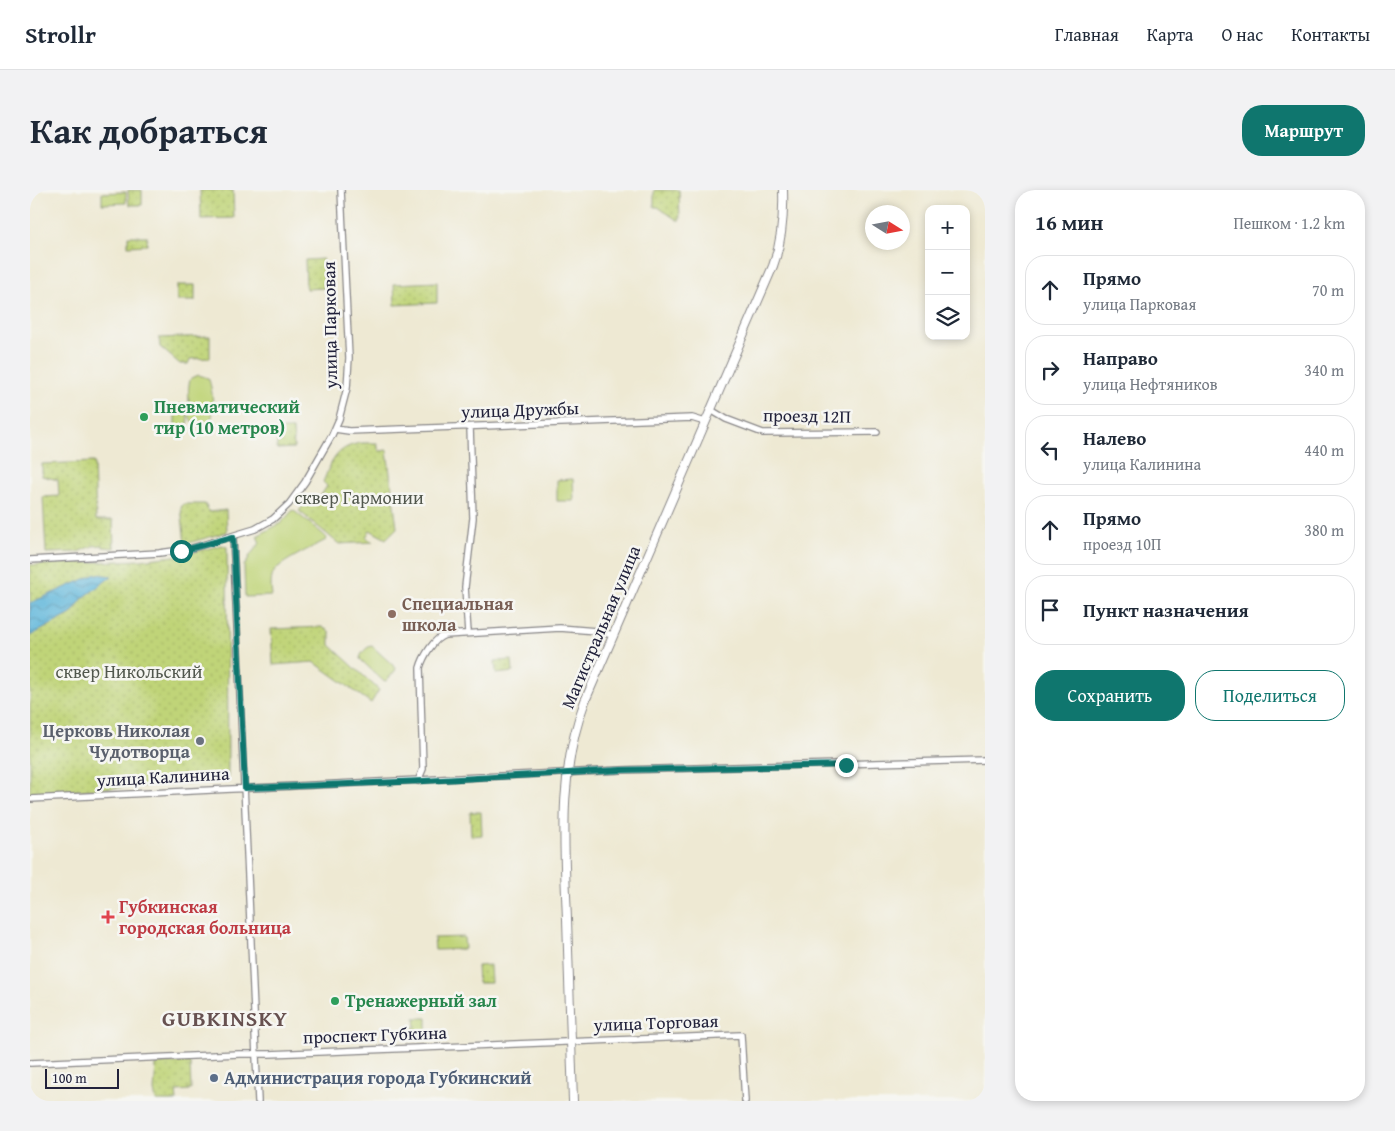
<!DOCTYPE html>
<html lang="ru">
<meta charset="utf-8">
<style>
body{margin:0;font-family:"Gentium Book Plus",serif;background:#f2f2f3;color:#1f2937}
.controls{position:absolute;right:15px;top:15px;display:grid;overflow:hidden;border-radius:10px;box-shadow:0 2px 8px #0003}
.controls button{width:45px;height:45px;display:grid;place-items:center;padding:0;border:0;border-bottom:1px solid #e0e1e3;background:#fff;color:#1f2937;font:25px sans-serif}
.compass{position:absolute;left:835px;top:15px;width:45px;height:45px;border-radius:50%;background:#fff;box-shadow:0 2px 8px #0003;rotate:101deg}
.scale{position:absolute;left:15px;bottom:12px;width:74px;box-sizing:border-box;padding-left:5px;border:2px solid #22223b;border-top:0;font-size:14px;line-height:18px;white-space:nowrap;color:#22223b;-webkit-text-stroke:4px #f6f6f2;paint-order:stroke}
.stop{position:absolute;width:15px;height:15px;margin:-11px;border:4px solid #0f766e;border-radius:50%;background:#fff}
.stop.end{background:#0f766e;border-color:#fff;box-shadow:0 1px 5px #0008}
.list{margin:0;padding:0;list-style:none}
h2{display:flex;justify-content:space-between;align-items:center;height:65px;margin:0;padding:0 20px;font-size:21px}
h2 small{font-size:16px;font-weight:400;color:#747a83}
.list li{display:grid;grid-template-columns:32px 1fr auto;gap:15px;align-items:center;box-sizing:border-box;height:70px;margin:0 10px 10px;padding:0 10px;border:1px solid #e0e1e3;border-radius:20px}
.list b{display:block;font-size:19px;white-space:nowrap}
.list p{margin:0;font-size:16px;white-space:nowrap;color:#747a83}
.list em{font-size:16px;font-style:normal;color:#747a83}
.actions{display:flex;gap:10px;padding:15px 20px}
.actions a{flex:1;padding:11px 0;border:1px solid #0f766e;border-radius:20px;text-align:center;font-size:18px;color:#0f766e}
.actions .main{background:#0f766e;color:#fff}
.icon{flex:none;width:28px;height:28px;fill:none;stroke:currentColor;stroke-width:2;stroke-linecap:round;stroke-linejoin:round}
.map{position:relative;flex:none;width:955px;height:911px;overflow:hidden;border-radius:20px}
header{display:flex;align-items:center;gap:30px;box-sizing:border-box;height:70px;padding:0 25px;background:#fff;border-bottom:1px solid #e0e1e3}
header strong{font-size:24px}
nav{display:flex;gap:28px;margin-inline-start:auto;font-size:18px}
.intro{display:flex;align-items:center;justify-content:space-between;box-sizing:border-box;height:120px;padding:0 30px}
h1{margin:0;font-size:35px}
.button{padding:12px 22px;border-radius:20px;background:#0f766e;color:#fff;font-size:18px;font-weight:700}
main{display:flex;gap:30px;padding:0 30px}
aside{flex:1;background:#fff;border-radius:20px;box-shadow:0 2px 8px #0003}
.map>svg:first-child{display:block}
.grass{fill:#c0d478;stroke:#717b5a}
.park{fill:url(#park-dots);stroke:#717b5a}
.water{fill:url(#water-waves);stroke:#3f6c8a}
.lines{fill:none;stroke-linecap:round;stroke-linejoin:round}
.minor-casing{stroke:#888687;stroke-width:8}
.secondary-casing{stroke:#888687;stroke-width:10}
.minor{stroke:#fff;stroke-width:5.5}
.secondary{stroke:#fff;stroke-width:8}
.route{stroke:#0f766e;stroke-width:6}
.leisure-dot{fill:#2e9e5b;stroke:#f6f6f2;stroke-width:2}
.education-dot{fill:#8d6e63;stroke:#f6f6f2;stroke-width:2}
.worship-dot{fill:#6b7280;stroke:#f6f6f2;stroke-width:2}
.health-dot{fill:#e0444e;stroke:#f6f6f2;stroke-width:2}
.service-dot{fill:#5c6f8a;stroke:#f6f6f2;stroke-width:2}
.labels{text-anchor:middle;stroke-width:5;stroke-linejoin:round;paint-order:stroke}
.street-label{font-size:18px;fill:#22223b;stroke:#f6f6f2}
.leisure-label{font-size:18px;font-weight:bold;fill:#27864d;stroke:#f6f6f2;text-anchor:start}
.park-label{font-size:18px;fill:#51574d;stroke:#f6f6f2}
.education-label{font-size:18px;font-weight:bold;fill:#785e54;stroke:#f6f6f2;text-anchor:start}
.worship-label{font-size:18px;font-weight:bold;fill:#5b616d;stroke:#f6f6f2;text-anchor:end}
.health-label{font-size:18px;font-weight:bold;fill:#be3a42;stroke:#f6f6f2;text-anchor:start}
.service-label{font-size:18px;font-weight:bold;fill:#4e5e75;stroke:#f6f6f2;text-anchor:start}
.district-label{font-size:22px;font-weight:bold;letter-spacing:1px;fill:#675150;stroke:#f6f6f2}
</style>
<header>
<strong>Strollr</strong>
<nav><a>Главная</a><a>Карта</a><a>О нас</a><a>Контакты</a></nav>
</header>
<div class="intro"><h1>Как добраться</h1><a class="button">Маршрут</a></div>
<main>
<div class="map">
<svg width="955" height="911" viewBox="0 0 955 911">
<defs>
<pattern id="park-dots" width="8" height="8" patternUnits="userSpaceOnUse" patternTransform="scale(1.25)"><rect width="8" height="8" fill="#c0d478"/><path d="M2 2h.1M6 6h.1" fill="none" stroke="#a5b669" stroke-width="1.8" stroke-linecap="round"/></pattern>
<pattern id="water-waves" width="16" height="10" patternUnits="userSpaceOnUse" patternTransform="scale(1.25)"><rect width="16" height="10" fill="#5cb5da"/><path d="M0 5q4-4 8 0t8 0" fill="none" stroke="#4c93b2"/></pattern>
</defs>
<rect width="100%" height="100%" fill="#f6f6f2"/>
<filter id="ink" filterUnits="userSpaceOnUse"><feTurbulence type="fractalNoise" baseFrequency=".02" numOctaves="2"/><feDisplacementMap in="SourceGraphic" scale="10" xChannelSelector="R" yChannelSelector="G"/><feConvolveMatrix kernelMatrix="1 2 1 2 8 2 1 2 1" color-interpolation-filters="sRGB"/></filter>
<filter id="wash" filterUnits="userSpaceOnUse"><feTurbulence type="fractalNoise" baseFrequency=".0096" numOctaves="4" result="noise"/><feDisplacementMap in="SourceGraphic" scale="20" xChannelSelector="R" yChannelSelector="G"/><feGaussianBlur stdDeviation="1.12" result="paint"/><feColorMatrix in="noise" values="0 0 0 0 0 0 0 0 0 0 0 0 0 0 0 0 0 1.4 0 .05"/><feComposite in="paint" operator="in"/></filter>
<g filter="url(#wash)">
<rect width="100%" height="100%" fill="#eee9d3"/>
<path class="grass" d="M96,2V13L72,14V3Z
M169,185L178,188C182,194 185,223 181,230C176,237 166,238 161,230C158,226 159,220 159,215C159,206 157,196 161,188Z
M145,215H157L158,237H145Z
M543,289L544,311H527V290Z
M263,320L293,344L297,348L296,350C285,356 248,373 244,382C240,389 241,398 242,406L215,407L214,375L216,374L220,365L230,353L227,346L251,333Z
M342,456L366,478L365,481L356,491L352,490L330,469C330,464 337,456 342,456Z
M434,747L435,759L405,760L404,748Z
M385,828H397V846L381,847L380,838L386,837Z"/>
<path class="park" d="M98,0H112V15H99Z
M170,0H203L204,28L171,29Z
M624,0H649L650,30H647L628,17H624Z
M98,46H117V55L98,56Z
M293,69L294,98L276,99L275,70Z
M407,92V113L365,115L364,94Z
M147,95H165V111H147Z
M180,146V168L160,169L158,174H150L130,157L129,148Z
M247,239H263L264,258L247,259Z
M332,253H347L349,261L357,260L367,338L356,349L340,340L336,347L343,352L309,354L269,321L279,309L288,310L297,296L293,292C302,270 307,256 332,253Z
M64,272L66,330H83L84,358L73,357V355L62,356L61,357L47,362L16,363L13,307L29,306L28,290L12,286V274Z
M153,314H175L179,322L196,320L197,342L155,354L151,318Z
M192,355L197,357L198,590L0,604V375L111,370L152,365Z
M292,437L300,442V455L349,500L341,513L284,472L243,475L241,439Z
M482,470L483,482L466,484L465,471Z
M440,622H451L452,645L441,646Z
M460,775L461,793H448L447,776Z
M160,872L161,900L146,901L147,911H126L124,901L126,874Z"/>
<path class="water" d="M66,384L82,386L53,408L41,424L0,446V413Z"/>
</g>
<g filter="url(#ink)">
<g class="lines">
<defs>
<path id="minor" d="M681,220L696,229L733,243L847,242
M305,239L319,241L662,228L675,232
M203,347L228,911
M0,370L129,363L159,359L225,339L243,329L259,314L275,292L302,245L309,229L317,198L319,168L311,0
M438,443L435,397L443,328L440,237
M388,591L393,579L390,478C393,467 404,448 415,445L530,438L566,441L583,445
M0,609L591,580L955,570
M0,873L209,864H239L711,845L715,911"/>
<path id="secondary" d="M543,911C541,850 539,789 537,729C534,653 528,583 555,511L743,76C752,51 754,27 753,0"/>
</defs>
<use href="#minor" class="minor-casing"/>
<use href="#secondary" class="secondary-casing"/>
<use href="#minor" class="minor"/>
<use href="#secondary" class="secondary"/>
</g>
</g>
<g class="lines" filter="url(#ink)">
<path class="route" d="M151,361L203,347L215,598L394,591L591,580L816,575"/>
</g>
<g class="leisure-dot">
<circle cx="114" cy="227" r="5"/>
<circle cx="305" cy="811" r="5"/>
</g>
<circle class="education-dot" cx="362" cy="424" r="5"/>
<circle class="worship-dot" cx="170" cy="551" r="5"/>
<path class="health-dot" d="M75.5 719.5h5v5h5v5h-5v5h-5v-5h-5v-5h5z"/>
<circle class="service-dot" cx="184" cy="888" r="5"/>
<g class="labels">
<g class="street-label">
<text transform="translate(300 135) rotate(-91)" y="6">улица Парковая</text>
<text transform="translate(490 220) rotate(-2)" y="6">улица Дружбы</text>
<text transform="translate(777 226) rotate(1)" y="6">проезд 12П</text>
<text transform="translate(571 437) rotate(-67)" y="6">Магистральная улица</text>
<text transform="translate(133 587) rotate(-3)" y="6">улица Калинина</text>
<text transform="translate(626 833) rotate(-2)" y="6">улица Торговая</text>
<text transform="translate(345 845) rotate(-2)" y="6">проспект Губкина</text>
</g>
<g class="leisure-label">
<text x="124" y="223">Пневматический<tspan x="124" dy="21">тир (10 метров)</tspan></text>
<text x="315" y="817">Тренажерный зал</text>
</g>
<g class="park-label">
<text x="329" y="314">сквер Гармонии</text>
<text x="99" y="488">сквер Никольский</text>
</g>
<g class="education-label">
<text x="372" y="420">Специальная<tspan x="372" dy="21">школа</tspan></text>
</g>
<g class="worship-label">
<text x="160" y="547">Церковь Николая<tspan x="160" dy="21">Чудотворца</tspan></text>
</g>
<g class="health-label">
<text x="89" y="723">Губкинская<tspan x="89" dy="21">городская больница</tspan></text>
</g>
<g class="service-label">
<text x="194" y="894">Администрация города Губкинский</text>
</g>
<g class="district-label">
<text x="195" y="836">GUBKINSKY</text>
</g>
</g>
</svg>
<div class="controls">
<button>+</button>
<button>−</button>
<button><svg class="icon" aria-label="layers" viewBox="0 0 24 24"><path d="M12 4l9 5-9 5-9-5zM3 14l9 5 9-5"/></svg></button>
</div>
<svg class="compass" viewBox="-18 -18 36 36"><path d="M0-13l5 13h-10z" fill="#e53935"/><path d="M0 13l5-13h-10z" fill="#747a83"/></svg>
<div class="scale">100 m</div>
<div class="stop" style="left:151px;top:361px"></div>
<div class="stop end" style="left:816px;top:575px"></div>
</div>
<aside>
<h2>16 мин<small>Пешком · 1.2 km</small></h2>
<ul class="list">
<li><svg class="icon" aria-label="ahead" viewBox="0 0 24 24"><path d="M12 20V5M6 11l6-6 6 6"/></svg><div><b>Прямо</b><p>улица Парковая</p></div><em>70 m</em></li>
<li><svg class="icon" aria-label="right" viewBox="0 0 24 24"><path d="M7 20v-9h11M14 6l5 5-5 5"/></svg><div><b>Направо</b><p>улица Нефтяников</p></div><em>340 m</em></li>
<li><svg class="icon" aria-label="left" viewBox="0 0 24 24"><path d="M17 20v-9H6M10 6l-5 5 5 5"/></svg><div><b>Налево</b><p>улица Калинина</p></div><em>440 m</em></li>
<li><svg class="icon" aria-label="ahead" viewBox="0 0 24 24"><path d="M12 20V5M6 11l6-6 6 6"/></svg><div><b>Прямо</b><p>проезд 10П</p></div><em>380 m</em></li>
<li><svg class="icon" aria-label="arrive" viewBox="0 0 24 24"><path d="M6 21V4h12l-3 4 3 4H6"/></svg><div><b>Пункт назначения</b></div></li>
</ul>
<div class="actions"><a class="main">Сохранить</a><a>Поделиться</a></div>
</aside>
</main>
